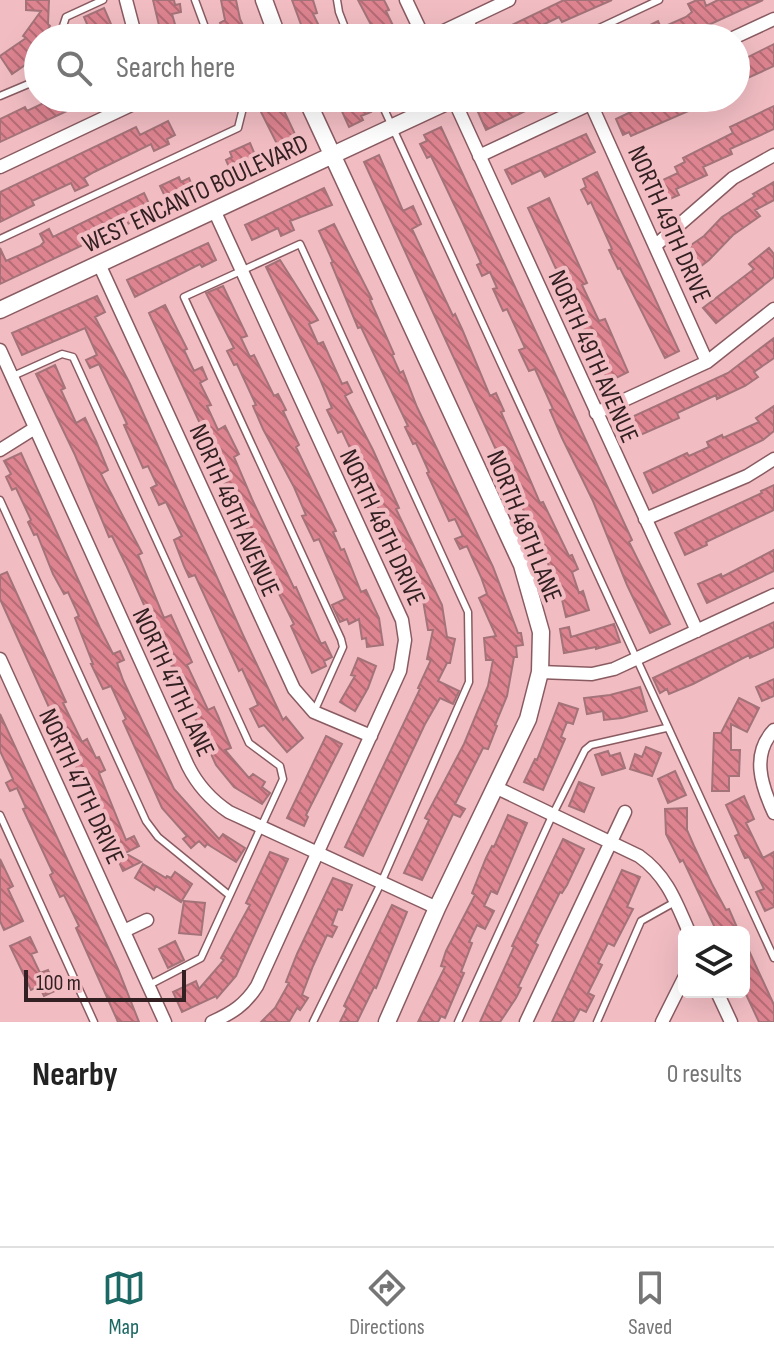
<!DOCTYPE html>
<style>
body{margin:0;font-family:"Sofia Sans Condensed",sans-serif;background:#f2f2f2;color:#222}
.controls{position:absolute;right:24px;bottom:24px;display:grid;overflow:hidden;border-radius:12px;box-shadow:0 8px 32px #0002}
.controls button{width:72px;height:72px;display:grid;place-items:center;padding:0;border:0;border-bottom:2px solid #e0e0e0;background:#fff;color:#222;font:40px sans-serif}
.scale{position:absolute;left:24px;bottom:20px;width:162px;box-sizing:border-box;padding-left:8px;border:4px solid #332022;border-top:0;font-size:22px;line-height:28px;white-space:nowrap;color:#332022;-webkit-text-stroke:6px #f1bdc3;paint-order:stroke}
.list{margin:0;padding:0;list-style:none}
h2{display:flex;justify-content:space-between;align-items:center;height:104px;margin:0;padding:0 32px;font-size:34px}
h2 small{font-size:26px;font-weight:400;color:#767676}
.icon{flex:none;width:44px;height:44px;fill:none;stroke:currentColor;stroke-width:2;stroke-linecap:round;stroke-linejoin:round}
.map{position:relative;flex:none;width:774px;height:1022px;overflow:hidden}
.search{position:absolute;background:#fff;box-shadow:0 8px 32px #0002;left:24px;right:24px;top:24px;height:88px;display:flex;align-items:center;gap:20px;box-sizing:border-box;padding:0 28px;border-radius:44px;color:#767676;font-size:30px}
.sheet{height:224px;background:#fff}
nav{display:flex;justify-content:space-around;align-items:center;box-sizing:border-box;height:112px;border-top:2px solid #e0e0e0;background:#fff;font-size:22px;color:#767676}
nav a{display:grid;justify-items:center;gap:4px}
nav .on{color:#1b6864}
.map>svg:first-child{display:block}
.building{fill:url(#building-back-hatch);stroke:#a37379;stroke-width:2}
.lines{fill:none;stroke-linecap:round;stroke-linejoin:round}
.service-casing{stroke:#895b61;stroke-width:9}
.minor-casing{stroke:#895b61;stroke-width:15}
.tertiary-casing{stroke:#895b61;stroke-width:19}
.service{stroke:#fff;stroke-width:6}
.minor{stroke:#fff;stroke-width:12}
.tertiary{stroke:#fff;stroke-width:16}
.labels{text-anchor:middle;stroke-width:8;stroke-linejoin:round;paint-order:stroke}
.street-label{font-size:26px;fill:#332022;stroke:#f1bdc3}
</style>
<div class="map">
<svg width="774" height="1022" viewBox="0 0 774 1022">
<defs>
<pattern id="building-back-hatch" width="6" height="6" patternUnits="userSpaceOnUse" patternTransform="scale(2)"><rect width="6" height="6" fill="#dd8490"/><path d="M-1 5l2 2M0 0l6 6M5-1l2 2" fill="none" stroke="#b46c75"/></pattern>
</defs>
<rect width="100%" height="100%" fill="#f1bdc3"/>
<path class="building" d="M26,0H49L48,24L50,26L42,38H38V56L12,74L0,56L26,38L23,36L41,11L26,10Z
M153,0H174L175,5L180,4L181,12L172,14L179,38H162Z
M221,0H236L240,19L249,38H227L220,23L225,20Z
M292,0H313L317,13L313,14L325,38H306Z
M358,0H384L389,10L386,11L399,38H378Z
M564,0H612L562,22L559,17L534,29L539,38H485Z
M697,0H704L706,6L718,0H763L680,38H630L649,29L648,26L658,21L661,28L686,17L692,12L688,4Z
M104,8L114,31L109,34L111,38H74L90,31L84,17Z
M774,44V66L741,81L736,71V63Z
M45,98H95L0,142V119L25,107L27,111L46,102Z
M259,98H278L302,149L284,158L260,110L264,108Z
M336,98H364L371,112L361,116L363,120L349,127Z
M514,98H552L486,130L478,112Z
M660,98H697L700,106L631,136L629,132L623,135L616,119Z
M774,106V129L730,149L732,154L703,167L707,175L676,189L679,195L658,204L650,186L678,173L675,167L685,162L683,158L733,133L730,127Z
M168,121L175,135L167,139L169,144L154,151L151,144L94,172L84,178L88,185L75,191L71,183L32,201L34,205L0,222V192L136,127L140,135Z
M441,127L632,540L629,542L670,624L650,633L627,585L593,501L562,438L550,410L553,409L535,369L529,371L519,350L525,348L507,309L503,311L493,289L497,288L490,272L482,276L477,265L481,263L461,219L431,156L427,158L420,144L427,141L424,135Z
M586,134L595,152L545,177L541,170L512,184L505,170Z
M250,143L258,162L232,174L226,160L232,157L230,152Z
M379,155L403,211L413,206L421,224L412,229L453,316L455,314L462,329L490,396L496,393L504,411L501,412L540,503L543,502L569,556L572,555L578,569L572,572L579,593L583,591L589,610L566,617L560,591L546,559L364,162Z
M597,172L679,351L665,358L620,268L618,269L609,250L612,249L591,202L588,204L581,190L586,187L583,179Z
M179,177L181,182L189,178L195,192L169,205L160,186Z
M774,182V200L755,210L760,216L733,235L709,260L701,266L697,261L688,268L678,254L704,236L722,217L755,196L753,194Z
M324,188L332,205L290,221L294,230L281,236L278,228L252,240L245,225Z
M144,193L153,212L0,284V248L6,261L40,246L44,242L40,234L49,229L53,237Z
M549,198L587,283L582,285L599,321L605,319L628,372L608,382L528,208Z
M334,224L372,299L370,300L394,354L392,355L400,373L403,371L417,407L493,567L518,633H521L523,645L516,646L517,657H514L507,696L495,725L497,726L488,749L483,748L455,804L465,809L460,817L453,814L422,880L404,873L429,820L425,818L464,744L488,686L493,660H486L484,638L496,636L479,598L487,594L481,577L467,546L460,549L455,539L463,536L455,519L449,521L427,473L429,472L416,443L413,444L405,427L408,426L361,327L358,328L331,263L333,262L319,231Z
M208,243L216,260L202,267L200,264L135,297L127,280Z
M769,248L774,254V277L716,323L703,308L754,269L749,264Z
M280,260L318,320L309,324L318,344L323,342L342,384L347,382L352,392L345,396L373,450L399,508L396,509L442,605L447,637L455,639L450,663H447L438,681L459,691L453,704L440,698L425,724L363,856L345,847L420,689L418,688L431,660L427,659L433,630H428L423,600L419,602L408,579L411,578L342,431L338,433L327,410L332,408L320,379L266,267Z
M223,286L247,336L241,338L250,357L254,355L274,396L278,394L286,410L283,411L299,445L296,447L336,531L333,532L341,550L344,549L361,592L366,590L379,618L383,645L367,647L366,638L362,639L359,619L349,624L347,619L340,622L332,605L345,599L319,539L314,541L302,516L306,515L294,487L263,429L253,406L256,405L237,364L234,365L227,351L234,348L206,293Z
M97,296L105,312L95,317L130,384L243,635L283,720L286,717L303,738L287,752L264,725L259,727L250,709L258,705L256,700L242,669L239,671L195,575L189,577L184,566L174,540L182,536L166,502L159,505L151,488L157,485L148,466L143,468L124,425L127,424L99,364L90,368L86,360L97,355L85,328L22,355L12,333Z
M165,305L187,349L184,350L194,371L202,367L207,379L200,383L211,405L207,406L218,430L225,426L239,454L234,457L252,499L294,588L296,587L321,644L325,642L332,657L324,661L326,666L312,673L291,626L294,624L224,483L227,482L149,313Z
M774,338V358L754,372L758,377L745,386L717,399L716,395L677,413L679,418L629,440L621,422L728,373Z
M55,365L65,388L61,390L76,423L85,418L96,441L108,470L101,474L142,553L138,555L164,618L171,615L192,662L187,665L195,682L208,710L214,707L218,716L231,748L225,750L249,778L253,774L265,782L262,787L270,793L262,804L234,787L216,765L127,567L112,536L109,537L75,455L36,374Z
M774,406V431L763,440L653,493L644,473L687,453L689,456L709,447L707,442L722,435L723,438L759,422L756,418Z
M21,453L100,628L113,654L120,651L124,660L117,663L123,680L174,789L219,839L223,834L245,848L236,862L207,844L205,847L199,841L191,848L183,839L187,836L162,808L123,721L126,719L111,686L103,689L91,664H93L75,618L79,616L68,592L64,594L53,574L37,534L34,535L28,522L31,520L16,488L12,490L6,477L11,474L4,461Z
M774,485V510L706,542L707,545L685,555L675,533L762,493L761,491Z
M774,550V571L707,603L698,584L721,574L722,577Z
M7,572L66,702L63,703L82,742L87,739L96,758L99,757L105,770L99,773L126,840L134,836L139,846L125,853L141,862L123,871L0,599V575Z
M774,622V647L750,658L749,655L693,684L669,694L667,689L660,693L653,678Z
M614,624L620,642L596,649V647L564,653L560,629L569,627L571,637Z
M358,658L376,666L368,688L355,711L340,702L355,676L351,675Z
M774,679V696L762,701L756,687Z
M640,687L647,711L622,718L604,720L603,711L587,714L584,698L610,695Z
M739,698L759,708L747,732L731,724V750H740L739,776H729V791H712L714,733H721Z
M559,703L578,709L573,724L567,722L561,737L565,739L543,790L524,782L535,759L537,760Z
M0,714L118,969L139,1022H118L76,928L79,926L64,895L60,897L50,875L53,873L23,809L26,808L17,788L10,791L6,783L13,779L0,751Z
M326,736L342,744L306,815L308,817L304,826L287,818Z
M646,747L661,753L652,776L630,769L635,754L642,757Z
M608,751L610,756L620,753L625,768L602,775L595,755Z
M675,771L686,795L668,803L658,779Z
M579,782L594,788L584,812L569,806Z
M744,796L754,819L746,823L763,858L774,852V907L765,911L756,892L764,889L749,857L745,858L735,836L739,834L726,805Z
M687,808V830L694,846L712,884L726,910L729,909L739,932H717L683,860L680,862L666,834L665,809Z
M508,815L527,823L497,894L491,891L484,906L494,911L485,929L477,925L469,942L472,943L461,972L464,973L445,1018L441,1016L438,1022H418L445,967L441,966L446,951L475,895L472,893L486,858L492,846L494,847Z
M563,839L584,849L567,885L562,893L560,892L535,943L538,945L518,987L521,988L516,998L500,1022H480L514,947L512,946Z
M270,852L288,859L236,976L217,998L216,996L182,1012L173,992L196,981L199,989L224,960L221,958L250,905L246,903Z
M0,859L13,886L8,889L23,921L4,930L0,921Z
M143,864L166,878L167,876L171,878L175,872L192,884L181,902L156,886L154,890L135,878Z
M622,870L640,877L627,907L633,909L614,946L608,943L598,963L602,965L588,993L594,996L586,1012L580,1009L573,1022H552Z
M333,878L352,885L342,910L338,909L332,925L337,927L332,937L327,935L313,966L302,995L308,998L300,1010L297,1008L289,1022H261L275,1008L289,983L286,982L297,954Z
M184,901L205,903L201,935L179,933Z
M392,905L407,912L376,988L374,987L357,1022H340L347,1008L344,1006Z
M30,937L37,952L31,954L40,973L48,970L57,990L44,996L39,986L31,990L10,946Z
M744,940L774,1005V1022H759L744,990Z
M175,941L184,960L168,968L159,949Z"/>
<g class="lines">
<defs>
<path id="service" d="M195,0L209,38
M337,0L339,12L349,38
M470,20L479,38
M62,38L61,32L66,17L103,0
M578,38L659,0
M0,96L38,80
M379,98L774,958
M0,239L238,128L242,112L236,98
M13,376L62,354L73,357L249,743L280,766L283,779L201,958L149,985
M0,500L146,821L158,837L229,895
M0,815L94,1022
M313,1022L381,883L469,682L468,612L300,244L184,297L341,639L343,647L314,712
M458,1022L552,816L585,750L591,745L666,728
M597,1022L641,921L675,902"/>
<path id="minor" d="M126,0L136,38
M406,0L424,38
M429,38L509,0
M733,38L774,19
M453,98L697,631
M591,104L707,362
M479,156L603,98
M0,167L146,98
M656,245L733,178L774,155
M99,264L294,689L314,712L371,736
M0,350L188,766C198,786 211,800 229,812L437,908
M596,413L707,362L774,309
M0,450L35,428
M645,519L747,476L774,459
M0,659L165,1022
M540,672L592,674L614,669L774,595
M774,730C751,754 761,785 774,813
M495,787L639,856C667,876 676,902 689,932
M124,931L147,920
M717,992L731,1022
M212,1022C232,1013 245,1005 257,986L400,671L405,640L402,620L214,210
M526,1022L625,812
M662,1022L684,978"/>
<path id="tertiary" d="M264,0L278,38
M306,98L522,565L541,632L540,672L528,719L437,908L387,1022
M0,310L453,99"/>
</defs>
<use href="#service" class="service-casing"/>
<use href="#minor" class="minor-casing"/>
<use href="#tertiary" class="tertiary-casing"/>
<use href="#service" class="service"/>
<use href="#minor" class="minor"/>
<use href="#tertiary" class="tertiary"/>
</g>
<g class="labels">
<g class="street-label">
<text transform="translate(195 193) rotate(-25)" y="9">WEST ENCANTO BOULEVARD</text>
<text transform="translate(670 224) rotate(66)" y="9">NORTH 49TH DRIVE</text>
<text transform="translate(594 356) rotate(66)" y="9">NORTH 49TH AVENUE</text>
<text transform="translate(235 510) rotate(66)" y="9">NORTH 48TH AVENUE</text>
<text transform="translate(525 526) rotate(68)" y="9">NORTH 48TH LANE</text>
<text transform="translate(383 527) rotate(65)" y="9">NORTH 48TH DRIVE</text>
<text transform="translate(174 682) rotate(65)" y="9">NORTH 47TH LANE</text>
<text transform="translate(82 786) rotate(65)" y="9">NORTH 47TH DRIVE</text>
</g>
</g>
</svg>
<div class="controls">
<button><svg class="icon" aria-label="layers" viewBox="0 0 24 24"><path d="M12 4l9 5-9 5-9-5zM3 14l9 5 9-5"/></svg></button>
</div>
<div class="scale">100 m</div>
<div class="search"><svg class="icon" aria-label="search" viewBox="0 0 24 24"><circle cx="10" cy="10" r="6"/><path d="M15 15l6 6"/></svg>Search here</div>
</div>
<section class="sheet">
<h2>Nearby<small>0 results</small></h2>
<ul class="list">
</ul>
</section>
<nav>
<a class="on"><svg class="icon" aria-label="map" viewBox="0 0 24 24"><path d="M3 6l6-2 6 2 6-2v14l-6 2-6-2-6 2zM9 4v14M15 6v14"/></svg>Map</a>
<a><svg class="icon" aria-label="directions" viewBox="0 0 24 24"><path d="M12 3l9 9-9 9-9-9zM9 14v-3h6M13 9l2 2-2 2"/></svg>Directions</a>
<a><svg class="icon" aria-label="saved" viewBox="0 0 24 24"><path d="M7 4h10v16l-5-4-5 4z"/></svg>Saved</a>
</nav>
